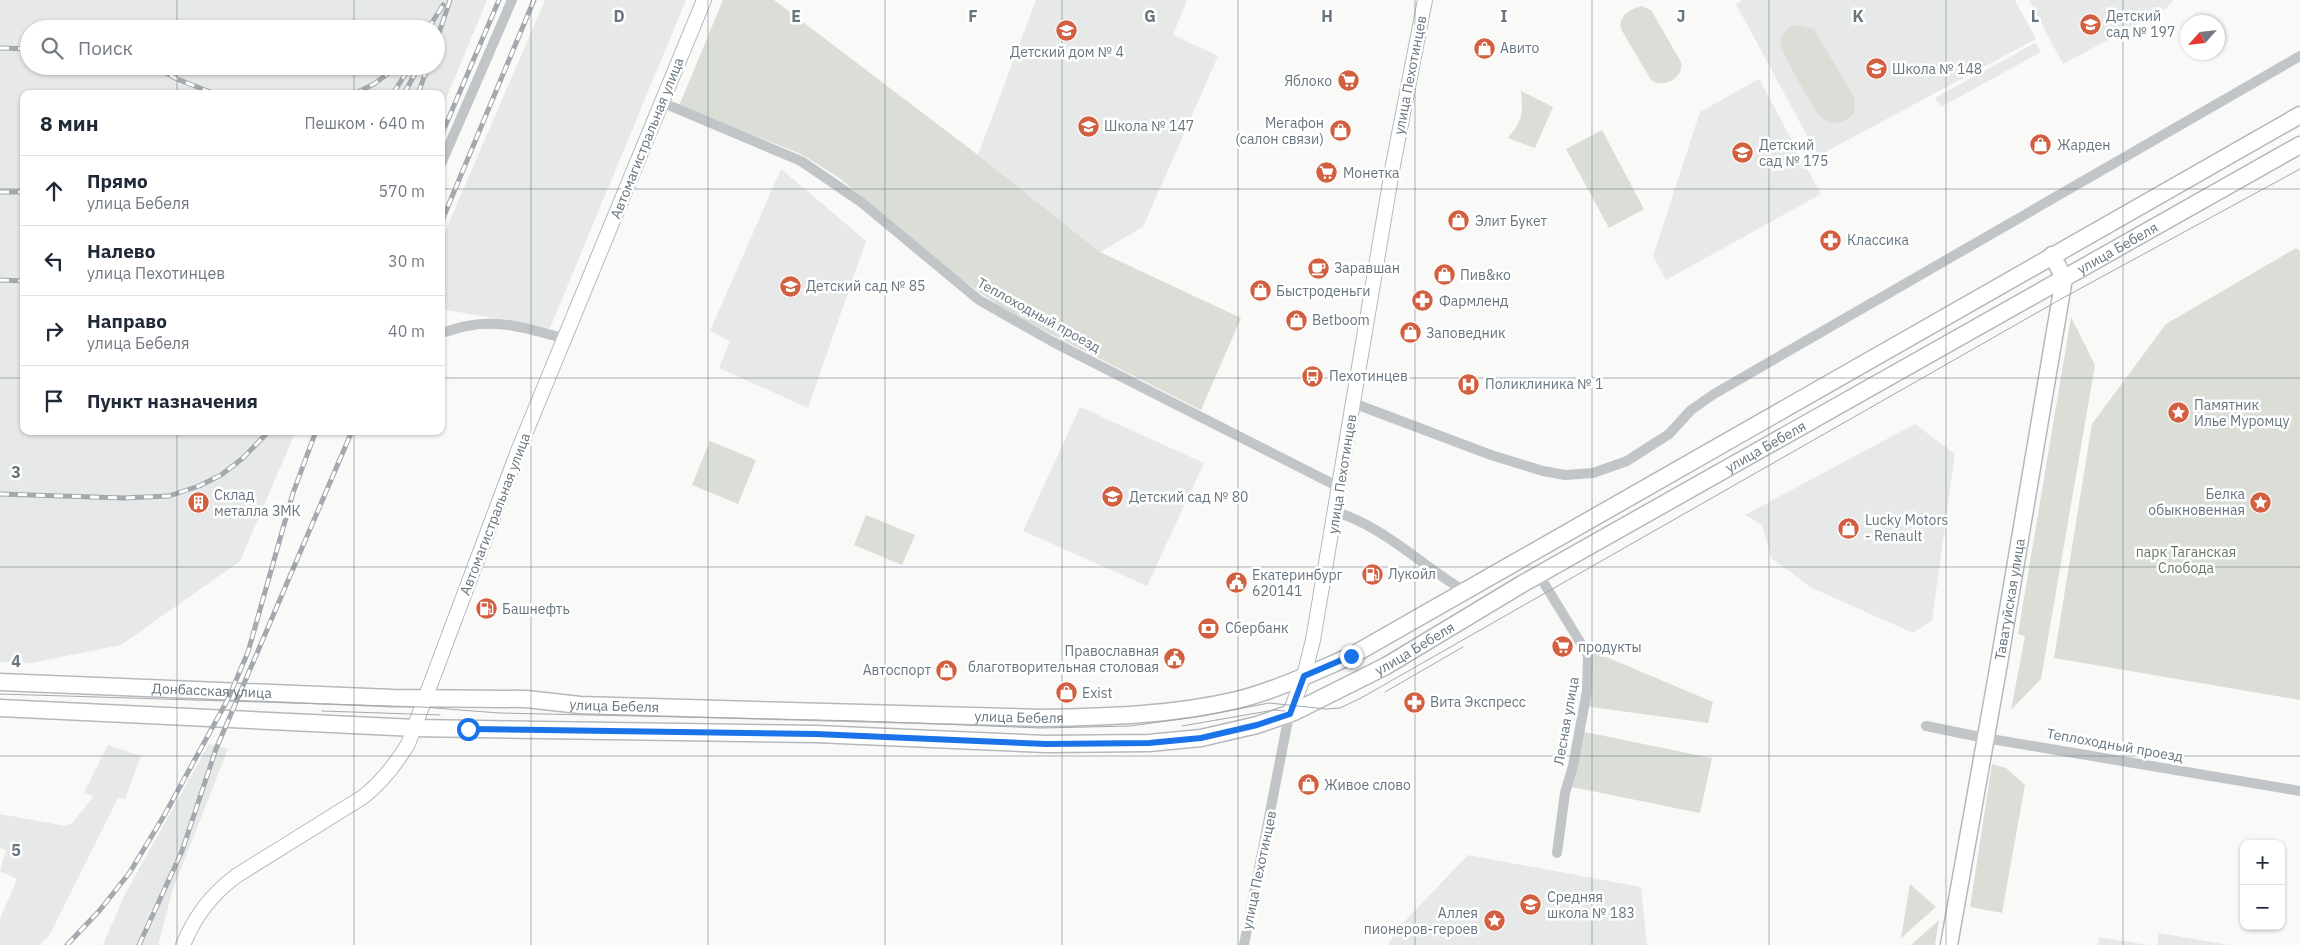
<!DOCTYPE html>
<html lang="ru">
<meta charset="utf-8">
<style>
body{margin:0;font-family:"IBM Plex Sans",sans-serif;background:#f6f6f7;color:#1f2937}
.controls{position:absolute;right:15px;bottom:15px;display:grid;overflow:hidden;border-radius:10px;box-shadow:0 1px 4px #0004}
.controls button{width:45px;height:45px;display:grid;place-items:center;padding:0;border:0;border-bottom:1px solid #e0e1e3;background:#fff;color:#1f2937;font:25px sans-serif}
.compass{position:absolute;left:2180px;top:15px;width:45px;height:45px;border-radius:50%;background:#fff;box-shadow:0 1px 4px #0004;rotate:243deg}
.stop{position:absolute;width:15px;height:15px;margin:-11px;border:4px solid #1a73e8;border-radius:50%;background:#fff}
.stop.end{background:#1a73e8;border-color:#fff;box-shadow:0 1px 5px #0008}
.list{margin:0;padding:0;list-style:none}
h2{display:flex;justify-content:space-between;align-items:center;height:65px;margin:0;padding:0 20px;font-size:21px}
h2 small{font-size:16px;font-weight:400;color:#747a83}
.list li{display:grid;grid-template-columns:32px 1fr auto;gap:15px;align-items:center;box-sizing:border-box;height:70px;padding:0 20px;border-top:1px solid #e0e1e3}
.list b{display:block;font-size:19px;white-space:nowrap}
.list p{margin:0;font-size:16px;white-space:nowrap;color:#747a83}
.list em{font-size:16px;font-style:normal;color:#747a83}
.icon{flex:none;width:28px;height:28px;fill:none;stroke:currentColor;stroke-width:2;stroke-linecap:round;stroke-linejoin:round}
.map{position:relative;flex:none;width:2300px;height:945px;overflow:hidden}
.search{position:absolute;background:#fff;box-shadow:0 1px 4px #0004;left:20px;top:20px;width:425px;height:55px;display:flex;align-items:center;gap:12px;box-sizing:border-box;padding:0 18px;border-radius:28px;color:#747a83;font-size:19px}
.panel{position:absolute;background:#fff;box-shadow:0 1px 4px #0004;left:20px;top:90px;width:425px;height:345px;border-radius:10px}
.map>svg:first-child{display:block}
.built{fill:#e7e8e8;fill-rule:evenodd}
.green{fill:#daded7}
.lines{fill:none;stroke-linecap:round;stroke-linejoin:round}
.secondary-casing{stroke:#b4b9bd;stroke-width:16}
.primary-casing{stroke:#b5b9bc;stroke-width:19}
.street{stroke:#c1c5c8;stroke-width:10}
.secondary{stroke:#fff;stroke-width:14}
.primary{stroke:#fff;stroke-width:16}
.tram{stroke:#a3a9ae;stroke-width:1}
.rail-casing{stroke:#a3a9ae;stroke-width:5}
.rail{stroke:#fff;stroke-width:3;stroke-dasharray:9;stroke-linecap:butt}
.route{stroke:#1a73e8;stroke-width:6}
.grid{fill:none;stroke:#67757f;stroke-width:1;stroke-opacity:0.55}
.labels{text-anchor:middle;stroke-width:5;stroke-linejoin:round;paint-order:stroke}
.poi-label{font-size:14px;fill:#67757f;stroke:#fff;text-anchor:start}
.street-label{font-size:14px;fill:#67757f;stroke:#fff}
.park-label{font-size:14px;fill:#697866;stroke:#fff}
.grid-label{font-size:16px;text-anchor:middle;font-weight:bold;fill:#67757f;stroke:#fff;stroke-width:5;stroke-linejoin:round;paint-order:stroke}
</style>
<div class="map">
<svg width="2300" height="945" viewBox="0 0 2300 945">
<rect width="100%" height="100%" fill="#f9f9f8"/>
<path class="built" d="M0,0H487L441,111V94H24V431H296L240,561L121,645L31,663L0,662ZM29,29H436V66H29Z
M545,0H686L550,328L441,309V241Z
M1036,0H1187L1173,35L1218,56L1143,227L1100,252L978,155Z
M1743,0H2015L2036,39L1818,156L1736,4Z
M2029,0H2174L2165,9L2063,64Z
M2035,43L2041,52L1941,107L1935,98Z
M1759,79L1821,194L1666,280L1653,256L1700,112Z
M781,169L866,241L808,408L719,368L730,341L710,331Z
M1080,407L1204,463L1147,586L1023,531Z
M1915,424L1955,454L1932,620L1913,633L1812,588L1771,558L1762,525L1745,515Z
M209,744L228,749L173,889L158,945H103L124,896Z
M108,745L141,756L125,799L118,798L50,934L40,945H0V919L17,879L0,871L6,850L0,848V814L66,826L73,822L94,796L84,793Z
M1468,855L1641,887L1647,945H1389L1388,944L1402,924Z
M2159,933L2229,945H2157Z
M2099,937L2148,945H2098Z"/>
<path class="green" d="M723,0H774L978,155L1100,252L1241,318L1201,410L1009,313L954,274L838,177L801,154L679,106Z
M1641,6L1651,10L1681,62C1685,77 1663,90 1651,80L1621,29C1618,16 1630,9 1641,6Z
M1799,25L1814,29L1855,99V110C1849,123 1834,127 1822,118C1814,112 1787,60 1781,48C1779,35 1786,26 1799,25Z
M1521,91L1553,107L1535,148L1508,138C1523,119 1523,115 1521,91Z
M1602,130L1644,209L1609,228L1566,149Z
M2296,248L2300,251V700L2054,658L2092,424L2166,324Z
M2071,317L2095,365L2041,679L2011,710L2025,636L2018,634Z
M710,441L756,460L738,504L692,485Z
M866,515L915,535L902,565L854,545Z
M1592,651L1713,702L1708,723L1584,706Z
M1580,731L1712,758L1700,813L1572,787Z
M1992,764L2006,768L2025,785L2002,913L1970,907Z
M1910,884L1936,907L1901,938Z
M1939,920L1935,945H1911Z"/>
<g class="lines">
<defs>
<path id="secondary" d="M1289,715L1304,676L1313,640L1393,165L1425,0
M183,945C195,916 211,895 236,876L363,797C382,782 396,764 408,744L518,451L704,0"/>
<g id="primary">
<path id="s1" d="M0,682L393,698L526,699L580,705L1041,718C1106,717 1174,715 1237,700C1277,690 1314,672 1351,656L2300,115"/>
<path id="s2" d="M0,708L415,728L816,734L1046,744L1149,743L1201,738L1257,725L1294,712L1386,666L1522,584L2300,145"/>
<path id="s3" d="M1949,945L1998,669L2064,278L2052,255"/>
</g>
</defs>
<use href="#secondary" class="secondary-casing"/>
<use href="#primary" class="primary-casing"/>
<path class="street" d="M661,102L801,161L861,202L979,300L1053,342L1331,483L1340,486
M441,164L512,0
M441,333C450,331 459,327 467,326C502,319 533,330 566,339
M1353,403L1491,455L1543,471L1565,475L1593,473L1627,461L1669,434L1691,410L1714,394L2300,56
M1336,512C1385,527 1422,566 1466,592
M1539,575L1588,655L1587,691L1573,766L1565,793L1557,853
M1926,726L1985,738L2300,791
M1244,945L1289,715"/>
<use href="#secondary" class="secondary"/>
<use href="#primary" class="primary"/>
<path class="tram" d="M1385,692L1463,647
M0,694L422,707L499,713L862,721L1041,728L1130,726L1196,717L1269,703L1326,709L1340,708L1361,698L2061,299L2300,169
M322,711L440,715
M1182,726L1274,710L1285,711"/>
<defs>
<path id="rail" d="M428,29L443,5
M436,42L450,0
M0,48L29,49
M154,66L177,79L215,94
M354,94L374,84L398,66
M393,94L410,66
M404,94L419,66
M418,94L428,66
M441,136L499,0
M0,192H24
M441,223L534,0
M0,280L24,281
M0,494L124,498L169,496L199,486L221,475L243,458L269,431
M67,945L100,910L130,872L165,814L228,699L248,652L293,493L316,431
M139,945L182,851L216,749L352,431"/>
</defs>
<use href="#rail" class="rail-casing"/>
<use href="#rail" class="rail"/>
</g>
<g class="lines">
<path class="route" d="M468,729L816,734L1046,744L1149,743L1201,738L1257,725L1290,714L1304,676L1351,656"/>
</g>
<path class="grid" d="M177,0V29M354,0V29M531,0V945M708,0V945M885,0V945M1062,0V945M1238,0V945M1415,0V945M1592,0V945M1769,0V945M1946,0V945M2123,0V945M177,66V94M354,66V94M0,189H24M441,189H2300M0,378H24M441,378H2300M177,431V945M354,431V945M0,567H2300M0,756H2300"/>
<defs>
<symbol id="school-disc" viewBox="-11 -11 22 22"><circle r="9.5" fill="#d25f3f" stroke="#fff"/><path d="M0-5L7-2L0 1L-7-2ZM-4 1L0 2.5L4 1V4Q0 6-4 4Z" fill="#fff"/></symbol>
<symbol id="shop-disc" viewBox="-11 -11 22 22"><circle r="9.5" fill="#d25f3f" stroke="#fff"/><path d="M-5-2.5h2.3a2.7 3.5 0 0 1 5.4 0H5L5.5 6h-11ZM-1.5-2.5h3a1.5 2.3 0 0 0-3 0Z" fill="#fff"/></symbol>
<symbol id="supermarket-disc" viewBox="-11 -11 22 22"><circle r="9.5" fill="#d25f3f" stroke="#fff"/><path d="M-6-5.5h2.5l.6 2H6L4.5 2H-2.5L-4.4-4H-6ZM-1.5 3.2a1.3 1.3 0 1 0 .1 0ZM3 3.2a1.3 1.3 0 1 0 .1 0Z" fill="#fff"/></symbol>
<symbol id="pharmacy-disc" viewBox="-11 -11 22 22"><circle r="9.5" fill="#d25f3f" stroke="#fff"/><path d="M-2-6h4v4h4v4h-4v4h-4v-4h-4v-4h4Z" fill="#fff"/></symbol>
<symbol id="cafe-disc" viewBox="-11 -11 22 22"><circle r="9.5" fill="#d25f3f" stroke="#fff"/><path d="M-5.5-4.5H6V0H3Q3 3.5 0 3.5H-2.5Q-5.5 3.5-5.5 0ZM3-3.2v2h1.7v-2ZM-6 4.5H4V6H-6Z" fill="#fff"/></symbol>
<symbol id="bus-disc" viewBox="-11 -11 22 22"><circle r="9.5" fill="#d25f3f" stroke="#fff"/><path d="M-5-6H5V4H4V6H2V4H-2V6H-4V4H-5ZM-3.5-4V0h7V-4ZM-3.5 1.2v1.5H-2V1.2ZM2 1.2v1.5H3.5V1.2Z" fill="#fff"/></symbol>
<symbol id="hospital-disc" viewBox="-11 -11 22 22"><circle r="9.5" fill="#d25f3f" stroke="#fff"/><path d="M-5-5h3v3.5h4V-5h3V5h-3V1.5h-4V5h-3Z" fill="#fff"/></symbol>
<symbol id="sight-disc" viewBox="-11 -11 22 22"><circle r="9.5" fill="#d25f3f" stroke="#fff"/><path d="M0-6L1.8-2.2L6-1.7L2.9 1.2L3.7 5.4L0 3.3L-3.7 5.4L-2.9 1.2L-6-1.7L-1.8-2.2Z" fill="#fff"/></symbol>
<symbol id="building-disc" viewBox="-11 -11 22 22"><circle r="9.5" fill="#d25f3f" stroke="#fff"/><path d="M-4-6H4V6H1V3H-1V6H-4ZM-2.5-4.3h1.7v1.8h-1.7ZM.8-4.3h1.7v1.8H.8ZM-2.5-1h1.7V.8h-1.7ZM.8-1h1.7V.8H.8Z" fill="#fff"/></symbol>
<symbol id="fuel-disc" viewBox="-11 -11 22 22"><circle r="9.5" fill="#d25f3f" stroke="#fff"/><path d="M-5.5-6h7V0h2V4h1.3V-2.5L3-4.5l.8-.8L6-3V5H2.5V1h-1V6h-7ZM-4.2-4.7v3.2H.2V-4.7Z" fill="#fff"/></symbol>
<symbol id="civic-disc" viewBox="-11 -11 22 22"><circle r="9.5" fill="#d25f3f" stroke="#fff"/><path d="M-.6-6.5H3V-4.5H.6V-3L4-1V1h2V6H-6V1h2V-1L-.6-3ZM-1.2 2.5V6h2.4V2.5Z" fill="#fff"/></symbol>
<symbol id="bank-disc" viewBox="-11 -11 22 22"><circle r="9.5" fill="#d25f3f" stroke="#fff"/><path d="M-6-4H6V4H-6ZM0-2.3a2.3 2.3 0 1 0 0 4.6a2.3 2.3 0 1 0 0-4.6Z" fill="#fff"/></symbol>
</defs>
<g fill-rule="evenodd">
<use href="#school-disc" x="2078" y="12" width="25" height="25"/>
<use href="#school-disc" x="1054" y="18" width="25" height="25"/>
<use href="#shop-disc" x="1472" y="36" width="25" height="25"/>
<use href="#school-disc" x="1864" y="56" width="25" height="25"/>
<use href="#supermarket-disc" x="1336" y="68" width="25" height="25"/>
<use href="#school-disc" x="1076" y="114" width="25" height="25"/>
<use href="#shop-disc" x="1328" y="118" width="25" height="25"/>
<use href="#shop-disc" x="2028" y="132" width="25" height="25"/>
<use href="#school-disc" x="1730" y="140" width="25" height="25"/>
<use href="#supermarket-disc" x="1314" y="160" width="25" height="25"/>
<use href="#shop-disc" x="1446" y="208" width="25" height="25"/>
<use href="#pharmacy-disc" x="1818" y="228" width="25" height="25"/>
<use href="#cafe-disc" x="1306" y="256" width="25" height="25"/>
<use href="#shop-disc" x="1432" y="262" width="25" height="25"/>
<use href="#school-disc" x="778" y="274" width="25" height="25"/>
<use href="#shop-disc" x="1248" y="278" width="25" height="25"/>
<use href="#pharmacy-disc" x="1410" y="288" width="25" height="25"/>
<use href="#shop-disc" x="1284" y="308" width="25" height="25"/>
<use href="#shop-disc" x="1398" y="320" width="25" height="25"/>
<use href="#bus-disc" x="1300" y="364" width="25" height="25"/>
<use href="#hospital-disc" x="1456" y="372" width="25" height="25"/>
<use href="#sight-disc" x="2166" y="400" width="25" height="25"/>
<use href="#school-disc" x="1100" y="484" width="25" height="25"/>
<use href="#sight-disc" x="2248" y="490" width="25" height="25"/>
<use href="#building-disc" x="186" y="490" width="25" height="25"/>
<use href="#shop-disc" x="1836" y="516" width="25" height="25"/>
<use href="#fuel-disc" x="1360" y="562" width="25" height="25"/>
<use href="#civic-disc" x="1224" y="570" width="25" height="25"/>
<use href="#fuel-disc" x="474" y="596" width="25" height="25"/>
<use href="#bank-disc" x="1196" y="616" width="25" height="25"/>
<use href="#supermarket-disc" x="1550" y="634" width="25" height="25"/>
<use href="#civic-disc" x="1162" y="646" width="25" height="25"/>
<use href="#shop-disc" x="934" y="658" width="25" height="25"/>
<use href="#shop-disc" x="1054" y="680" width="25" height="25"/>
<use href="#pharmacy-disc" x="1402" y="690" width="25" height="25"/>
<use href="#shop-disc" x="1296" y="772" width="25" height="25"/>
<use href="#school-disc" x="1518" y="892" width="25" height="25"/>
<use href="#sight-disc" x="1482" y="908" width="25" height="25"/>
</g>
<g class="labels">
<g class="poi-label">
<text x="2106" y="21">Детский<tspan x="2106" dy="16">сад № 197</tspan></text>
<text x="1500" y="53">Авито</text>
<text x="1067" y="57" text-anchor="middle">Детский дом № 4</text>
<text x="1892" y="74">Школа № 148</text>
<text x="1332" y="86" text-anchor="end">Яблоко</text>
<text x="1324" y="128" text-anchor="end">Мегафон<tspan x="1324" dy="16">(салон связи)</tspan></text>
<text x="1104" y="131">Школа № 147</text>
<text x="1759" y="150">Детский<tspan x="1759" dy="16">сад № 175</tspan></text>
<text x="2057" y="150">Жарден</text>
<text x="1343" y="178">Монетка</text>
<text x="1475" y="226">Элит Букет</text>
<text x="1847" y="245">Классика</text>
<text x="1334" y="273">Заравшан</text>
<text x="1460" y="280">Пив&amp;ко</text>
<text x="806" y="291">Детский сад № 85</text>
<text x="1276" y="296">Быстроденьги</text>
<text x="1439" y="306">Фармленд</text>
<text x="1312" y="325">Betboom</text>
<text x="1426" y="338">Заповедник</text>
<text x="1329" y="381">Пехотинцев</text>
<text x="1485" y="389">Поликлиника № 1</text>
<text x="2194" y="410">Памятник<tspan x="2194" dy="16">Илье Муромцу</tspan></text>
<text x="2245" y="499" text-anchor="end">Белка<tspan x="2245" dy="16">обыкновенная</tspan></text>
<text x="214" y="500">Склад<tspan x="214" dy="16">металла ЗМК</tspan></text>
<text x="1129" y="502">Детский сад № 80</text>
<text x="1865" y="525">Lucky Motors<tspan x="1865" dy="16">- Renault</tspan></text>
<text x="1388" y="579">Лукойл</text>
<text x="1252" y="580">Екатеринбург<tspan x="1252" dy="16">620141</tspan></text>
<text x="502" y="614">Башнефть</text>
<text x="1225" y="633">Сбербанк</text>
<text x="1578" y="652">продукты</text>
<text x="1159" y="656" text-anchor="end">Православная<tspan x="1159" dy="16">благотворительная столовая</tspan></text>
<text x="931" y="675" text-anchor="end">Автоспорт</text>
<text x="1082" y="698">Exist</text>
<text x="1430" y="707">Вита Экспресс</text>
<text x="1324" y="790">Живое слово</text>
<text x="1547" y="902">Средняя<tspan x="1547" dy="16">школа № 183</tspan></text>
<text x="1478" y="918" text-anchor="end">Аллея<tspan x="1478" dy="16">пионеров-героев</tspan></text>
</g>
<g class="street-label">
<text transform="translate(1410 75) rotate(-79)" y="5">улица Пехотинцев</text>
<text transform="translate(647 138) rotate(-68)" y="5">Автомагистральная улица</text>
<text dy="5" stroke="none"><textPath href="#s2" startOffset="2244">улица Бебеля</textPath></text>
<text transform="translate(1039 315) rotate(29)" y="5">Теплоходный проезд</text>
<text dy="5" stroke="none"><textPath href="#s2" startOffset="1840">улица Бебеля</textPath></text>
<text transform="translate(1342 474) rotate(-81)" y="5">улица Пехотинцев</text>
<text transform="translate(495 514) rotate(-69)" y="5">Автомагистральная улица</text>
<text dy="5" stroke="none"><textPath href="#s3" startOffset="351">Таватуйская улица</textPath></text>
<text dy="5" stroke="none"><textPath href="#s2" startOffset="1435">улица Бебеля</textPath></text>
<text dy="5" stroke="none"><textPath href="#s1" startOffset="212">Донбасская улица</textPath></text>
<text dy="5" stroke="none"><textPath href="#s1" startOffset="615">улица Бебеля</textPath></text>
<text dy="5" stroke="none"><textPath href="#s1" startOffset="1020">улица Бебеля</textPath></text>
<text transform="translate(1566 721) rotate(-80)" y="5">Лесная улица</text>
<text transform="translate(2115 745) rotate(10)" y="5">Теплоходный проезд</text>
<text transform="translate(1259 870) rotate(-78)" y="5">улица Пехотинцев</text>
</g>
<g class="park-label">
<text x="2186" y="557">парк Таганская<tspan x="2186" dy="16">Слобода</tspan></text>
</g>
</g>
<g class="grid-label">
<text x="619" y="22">D</text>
<text x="796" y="22">E</text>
<text x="973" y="22">F</text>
<text x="1150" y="22">G</text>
<text x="1327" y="22">H</text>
<text x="1504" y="22">I</text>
<text x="1681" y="22">J</text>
<text x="1858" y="22">K</text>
<text x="2035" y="22">L</text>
<text x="16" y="478">3</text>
<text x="16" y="667">4</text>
<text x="16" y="856">5</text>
</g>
</svg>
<div class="controls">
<button>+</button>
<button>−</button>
</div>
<svg class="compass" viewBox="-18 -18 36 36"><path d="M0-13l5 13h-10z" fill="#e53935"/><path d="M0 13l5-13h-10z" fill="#747a83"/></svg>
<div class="stop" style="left:468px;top:729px"></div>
<div class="stop end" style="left:1351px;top:656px"></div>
<div class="search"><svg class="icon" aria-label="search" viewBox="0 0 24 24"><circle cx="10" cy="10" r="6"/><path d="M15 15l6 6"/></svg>Поиск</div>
<section class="panel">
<h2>8 мин<small>Пешком · 640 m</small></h2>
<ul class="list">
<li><svg class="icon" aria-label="ahead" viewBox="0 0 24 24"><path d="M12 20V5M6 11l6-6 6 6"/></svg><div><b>Прямо</b><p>улица Бебеля</p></div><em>570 m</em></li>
<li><svg class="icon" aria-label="left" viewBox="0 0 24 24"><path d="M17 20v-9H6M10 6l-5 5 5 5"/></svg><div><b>Налево</b><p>улица Пехотинцев</p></div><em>30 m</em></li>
<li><svg class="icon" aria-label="right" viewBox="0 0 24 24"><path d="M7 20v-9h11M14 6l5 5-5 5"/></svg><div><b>Направо</b><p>улица Бебеля</p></div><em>40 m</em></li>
<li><svg class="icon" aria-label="arrive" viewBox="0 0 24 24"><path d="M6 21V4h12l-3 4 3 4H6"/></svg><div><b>Пункт назначения</b></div></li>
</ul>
</section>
</div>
